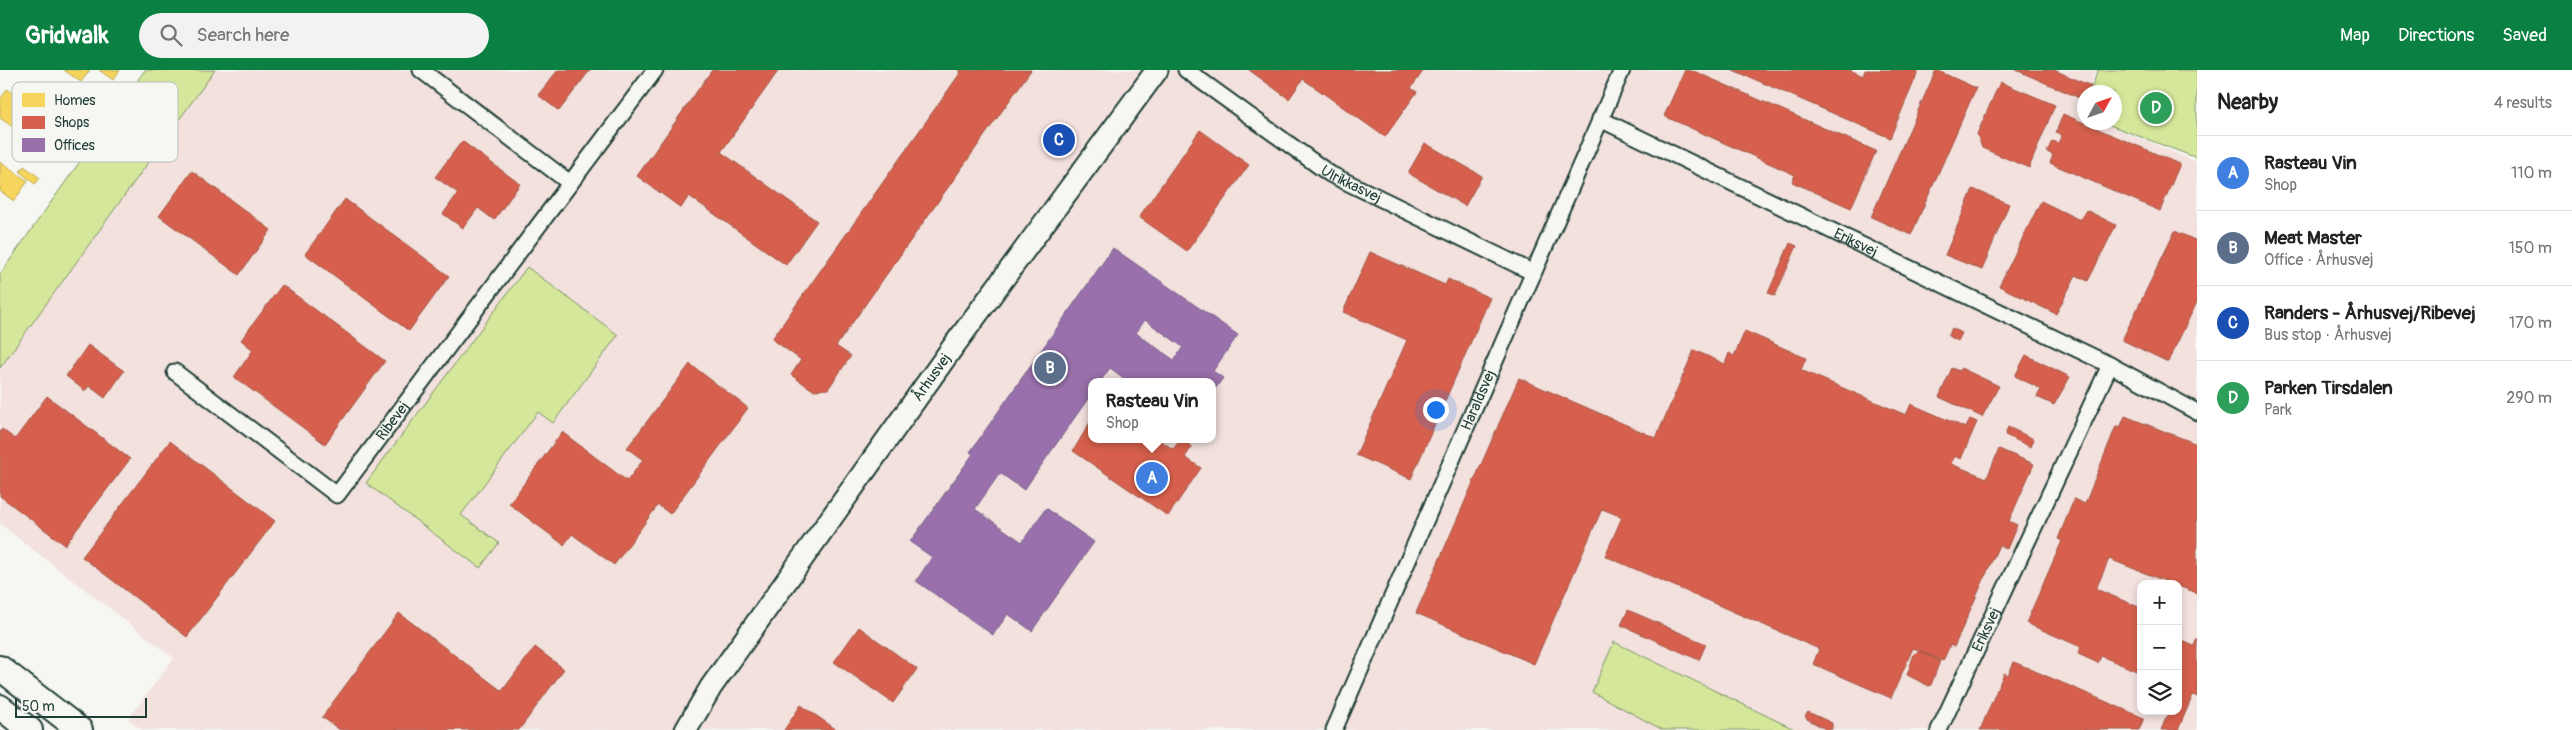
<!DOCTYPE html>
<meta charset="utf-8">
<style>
body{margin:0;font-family:Pangolin,sans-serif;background:#f2f2f2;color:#222}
.controls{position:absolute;right:15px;bottom:15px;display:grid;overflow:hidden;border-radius:10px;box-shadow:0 2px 8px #0003}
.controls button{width:45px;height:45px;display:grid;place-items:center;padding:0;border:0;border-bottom:1px solid #e0e0e0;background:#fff;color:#222;font:25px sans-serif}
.compass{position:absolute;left:2077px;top:15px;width:45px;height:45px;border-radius:50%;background:#fff;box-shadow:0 2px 8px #0003;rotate:50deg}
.scale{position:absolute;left:15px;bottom:12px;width:132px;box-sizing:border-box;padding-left:5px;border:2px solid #1f3d34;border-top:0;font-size:14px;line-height:18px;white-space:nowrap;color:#1f3d34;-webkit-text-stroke:4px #f6f6f2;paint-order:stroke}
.you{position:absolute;left:1435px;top:339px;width:18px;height:18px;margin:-12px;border:4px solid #fff;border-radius:50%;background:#1a73e8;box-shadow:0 0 0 8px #1a73e833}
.badge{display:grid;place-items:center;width:32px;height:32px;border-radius:50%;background:#0b8043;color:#fff;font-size:16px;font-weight:700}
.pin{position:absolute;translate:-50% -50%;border:2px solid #fff;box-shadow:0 1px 5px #0006}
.popup{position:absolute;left:1088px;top:308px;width:128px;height:65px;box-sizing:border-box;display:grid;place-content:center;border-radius:10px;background:#fff;filter:drop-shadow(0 1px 4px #0005);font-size:16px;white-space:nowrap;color:#767676}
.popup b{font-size:19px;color:#222}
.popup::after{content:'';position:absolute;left:50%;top:100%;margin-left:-10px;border:10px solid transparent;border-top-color:#fff}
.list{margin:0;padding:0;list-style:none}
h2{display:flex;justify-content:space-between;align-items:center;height:65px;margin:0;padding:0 20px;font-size:21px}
h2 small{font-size:16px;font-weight:400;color:#767676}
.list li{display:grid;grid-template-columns:32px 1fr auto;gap:15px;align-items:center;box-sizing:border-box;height:75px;padding:0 20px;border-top:1px solid #e0e0e0}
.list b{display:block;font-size:19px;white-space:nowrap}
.list p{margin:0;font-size:16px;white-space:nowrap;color:#767676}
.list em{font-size:16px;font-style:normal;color:#767676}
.icon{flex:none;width:28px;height:28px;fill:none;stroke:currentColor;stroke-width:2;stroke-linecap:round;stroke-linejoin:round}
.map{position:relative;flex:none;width:2197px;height:660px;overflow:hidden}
header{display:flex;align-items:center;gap:30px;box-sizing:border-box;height:70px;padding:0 25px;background:#0b8043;color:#fff}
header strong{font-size:24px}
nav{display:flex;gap:28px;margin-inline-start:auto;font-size:18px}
.search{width:350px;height:45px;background:#f2f2f2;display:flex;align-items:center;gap:12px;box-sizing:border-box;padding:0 18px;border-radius:28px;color:#767676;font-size:19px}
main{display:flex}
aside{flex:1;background:#fff}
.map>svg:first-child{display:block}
.built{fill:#f3e1de;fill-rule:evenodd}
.green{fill:#d5e79a;stroke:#7a9267}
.homes{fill:#f6d55c;stroke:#b6a750}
.shops{fill:#d6604d;stroke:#9f5646}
.offices{fill:#9970ab;stroke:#746187;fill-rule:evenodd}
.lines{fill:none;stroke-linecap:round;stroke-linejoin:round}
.street-casing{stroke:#1f3d34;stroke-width:19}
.secondary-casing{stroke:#1f3d34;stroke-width:25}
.primary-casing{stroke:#1f3d34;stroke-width:28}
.street{stroke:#f6f6f2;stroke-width:15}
.secondary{stroke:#f6f6f2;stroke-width:21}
.primary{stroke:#f6f6f2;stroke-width:24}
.labels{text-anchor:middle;stroke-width:5;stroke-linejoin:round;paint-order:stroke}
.street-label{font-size:15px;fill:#1f3d34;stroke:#f6f6f2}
.key{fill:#f6f6f2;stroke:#b6beb9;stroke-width:1}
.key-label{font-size:14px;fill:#1f3d34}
</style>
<header>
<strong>Gridwalk</strong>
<div class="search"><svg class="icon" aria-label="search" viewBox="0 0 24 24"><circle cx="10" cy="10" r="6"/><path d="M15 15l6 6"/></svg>Search here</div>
<nav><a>Map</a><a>Directions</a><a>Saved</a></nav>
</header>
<main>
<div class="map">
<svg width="2197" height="660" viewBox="0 0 2197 660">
<rect width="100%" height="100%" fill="#f6f6f2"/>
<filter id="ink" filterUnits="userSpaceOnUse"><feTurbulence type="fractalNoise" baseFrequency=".02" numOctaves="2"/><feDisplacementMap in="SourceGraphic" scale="10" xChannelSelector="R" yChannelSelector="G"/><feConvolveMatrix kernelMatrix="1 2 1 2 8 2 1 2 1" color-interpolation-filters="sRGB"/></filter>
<g filter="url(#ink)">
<path class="built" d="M215,0H2096L2088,22H2084L2081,44L2084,45V52L2102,53L2197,92V660H142L128,649L174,588L0,454V298ZM1092,312H1212V369H1092ZM2141,514H2178V641H2141Z"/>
<path class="green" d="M145,0H215L0,298V204Z
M2098,0H2197V88L2104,53L2114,52V22H2090Z
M527,197L618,265L553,353L538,342L461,445L499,473L480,498L366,413Z
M1614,572L1796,660H1663L1592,622Z"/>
<path class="homes" d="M64,0H90L81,12Z
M99,0H120L113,10Z
M7,19L61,56L45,79L0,48V30Z
M0,92L28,111L14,131L0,121Z
M24,96L40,108L35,114L20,102Z"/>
<path class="shops" d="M558,0H590L559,41L538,25Z
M712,0H779L721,82L817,151L786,195L689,126L681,138L637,106Z
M959,0H1031L836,276L851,286L828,319L813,320L791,305L801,290L772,269L961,2Z
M1249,0H1424L1411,18L1417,22L1385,67L1303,9L1289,29Z
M1685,0L1696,2L1876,81L1851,138L1792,112L1795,105L1664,46Z
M1733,0H1850L1863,6L1865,0H1919L1890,68Z
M1936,0L1976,18L1911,165L1871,147Z
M2016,0H2054L2091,16L2088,22H2084V30Z
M2000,12L2055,35L2029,98L1982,78L1977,64Z
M2063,44L2180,94L2160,141L2050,93L2053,85L2047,82L2052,71L2058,73L2062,65L2056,62Z
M1200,60L1249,95L1187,181L1139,147Z
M462,71L520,114L494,150L478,138L463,158L443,144L458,123L435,107Z
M1425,73L1482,106L1465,136L1408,103Z
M192,101L271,160L239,205L159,146Z
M1973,119L2009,134L1982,200L1945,185Z
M345,129L449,206L409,261L305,184Z
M2041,131L2080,150L2086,140L2116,155L2088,211L2076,205L2056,244L1999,216Z
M2175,161L2197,171V232L2168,292L2122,270Z
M1790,173L1797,176L1775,226L1768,223Z
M1370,182L1445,215L1448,209L1490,228L1411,409L1356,385L1407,270L1343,242Z
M282,215L385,291L325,374L234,307L253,280L241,270Z
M1952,258L1962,263L1958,271L1948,266Z
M1745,261L1806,288L1801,300L1906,345L1911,334L1966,358L1970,349L1977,352L1961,389L1954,386L1951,394L1987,408L1999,379L2034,394L2009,451L2017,455L2007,479L1999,475L1954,577L1950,575L1943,591L1913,578L1891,628L1813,594L1819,579L1605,486L1622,447L1602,439L1534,594L1416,543L1519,308L1656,368L1694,280L1725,294L1729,283L1734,286Z
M88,275L124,301L105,328L89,316L85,321L66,306Z
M2026,285L2070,307L2054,335L2037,327L2041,319L2015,306Z
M690,294L748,338L670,444L658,435L614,495L572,464L564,475L509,434L562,362L627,411L643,390L627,378Z
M1952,298L1959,301L1961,298L1999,316L1982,347L1939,327Z
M47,326L130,389L65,475L0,426V362L2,359L15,369Z
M2125,346L2197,374V523L2178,516V514H2173L2109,489L2096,519L2141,538V603L2101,586L2098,593L2078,584L2081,577L2026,553L2062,471L2058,469L2074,429L2085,434L2116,356L2120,358Z
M1092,349V369H1158L1173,379L1181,369L1192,377L1185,387L1201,398L1168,446L1073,381Z
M2008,357L2034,369L2031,377L2005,365Z
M170,371L275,451L187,567L82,487Z
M1628,540L1706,574L1699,590L1621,555Z
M399,543L502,621L535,577L564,599L519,660H340L322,647Z
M859,557L917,599L893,633L834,592Z
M2197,568V627L2193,625L2178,660H2161L2169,641H2178V569L2194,576Z
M1920,581L1940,591L1931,615L1929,616L1907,605L1914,584Z
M2014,592L2144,648L2139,660H1980L2004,603L2008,605Z
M801,635L837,660H784Z
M1808,642L1832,653V659L1827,660L1807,649L1805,646Z"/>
<path class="offices" d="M1113,178L1238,265L1213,301L1223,308L1215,319L1212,317V312H1129L1110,298L1100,312H1092V323L1024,420L1000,403L975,439L1022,472L1046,438L1094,472L1032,561L1008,544L993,565L916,511L932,487L910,472L973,384L970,382ZM1145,250L1183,277L1174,290L1136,263Z"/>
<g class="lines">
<defs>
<g id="street">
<path d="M421,0L570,113"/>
<path id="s1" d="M1186,0L1330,104L1532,202"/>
<path id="s2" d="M1600,49L2110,295L2197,342"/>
<path id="s3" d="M175,302L337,425L655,0"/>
<path id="s4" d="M1334,660L1622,0"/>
<path id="s5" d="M1939,660L2110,295"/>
</g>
<g id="secondary">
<path id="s6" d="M686,660L711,617L950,281L1157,0"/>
</g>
<path id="primary" d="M0,598L80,660
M0,637L30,660"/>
</defs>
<use href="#street" class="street-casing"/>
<use href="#secondary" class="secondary-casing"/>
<use href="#primary" class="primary-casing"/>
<use href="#street" class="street"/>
<use href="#secondary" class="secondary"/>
<use href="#primary" class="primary"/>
</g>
</g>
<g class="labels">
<g class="street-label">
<text dy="5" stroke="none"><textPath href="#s1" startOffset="201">Ulrikkasvej</textPath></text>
<text dy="5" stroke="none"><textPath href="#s2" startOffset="284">Eriksvej</textPath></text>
<text dy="5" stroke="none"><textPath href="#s6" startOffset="430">Århusvej</textPath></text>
<text dy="5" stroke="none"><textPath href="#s4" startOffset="360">Haraldsvej</textPath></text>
<text dy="5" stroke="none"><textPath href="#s3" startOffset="296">Ribevej</textPath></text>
<text dy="5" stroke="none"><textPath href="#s5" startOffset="111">Eriksvej</textPath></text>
</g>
</g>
<rect x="12" y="12" width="166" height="80" rx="8" class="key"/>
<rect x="22" y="23" width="23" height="14" fill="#f6d55c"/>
<rect x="22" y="46" width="23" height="13" fill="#d6604d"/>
<rect x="22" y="68" width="23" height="14" fill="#9970ab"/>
<g class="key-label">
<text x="54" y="35">Homes</text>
<text x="54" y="57">Shops</text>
<text x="54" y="80">Offices</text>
</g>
</svg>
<div class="controls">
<button>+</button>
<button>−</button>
<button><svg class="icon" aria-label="layers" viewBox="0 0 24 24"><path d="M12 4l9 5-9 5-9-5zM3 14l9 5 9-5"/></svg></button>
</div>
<svg class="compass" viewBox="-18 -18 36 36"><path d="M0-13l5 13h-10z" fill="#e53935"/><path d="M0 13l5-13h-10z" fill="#767676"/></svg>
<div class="scale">50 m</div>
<div class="you"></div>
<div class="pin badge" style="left:1152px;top:408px;background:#3f7fe0">A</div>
<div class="popup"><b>Rasteau Vin</b>Shop</div>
<div class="pin badge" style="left:1050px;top:298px;background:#5c6f8a">B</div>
<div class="pin badge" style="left:1059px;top:70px;background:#1a4fb4">C</div>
<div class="pin badge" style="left:2156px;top:38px;background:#2e9e5b">D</div>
</div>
<aside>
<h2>Nearby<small>4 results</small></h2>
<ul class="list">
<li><span class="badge" style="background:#3f7fe0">A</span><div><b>Rasteau Vin</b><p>Shop</p></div><em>110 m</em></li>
<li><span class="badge" style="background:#5c6f8a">B</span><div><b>Meat Master</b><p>Office · Århusvej</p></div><em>150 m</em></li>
<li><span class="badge" style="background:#1a4fb4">C</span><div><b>Randers - Århusvej/Ribevej</b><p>Bus stop · Århusvej</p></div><em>170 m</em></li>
<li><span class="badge" style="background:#2e9e5b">D</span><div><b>Parken Tirsdalen</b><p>Park</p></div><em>290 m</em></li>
</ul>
</aside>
</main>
